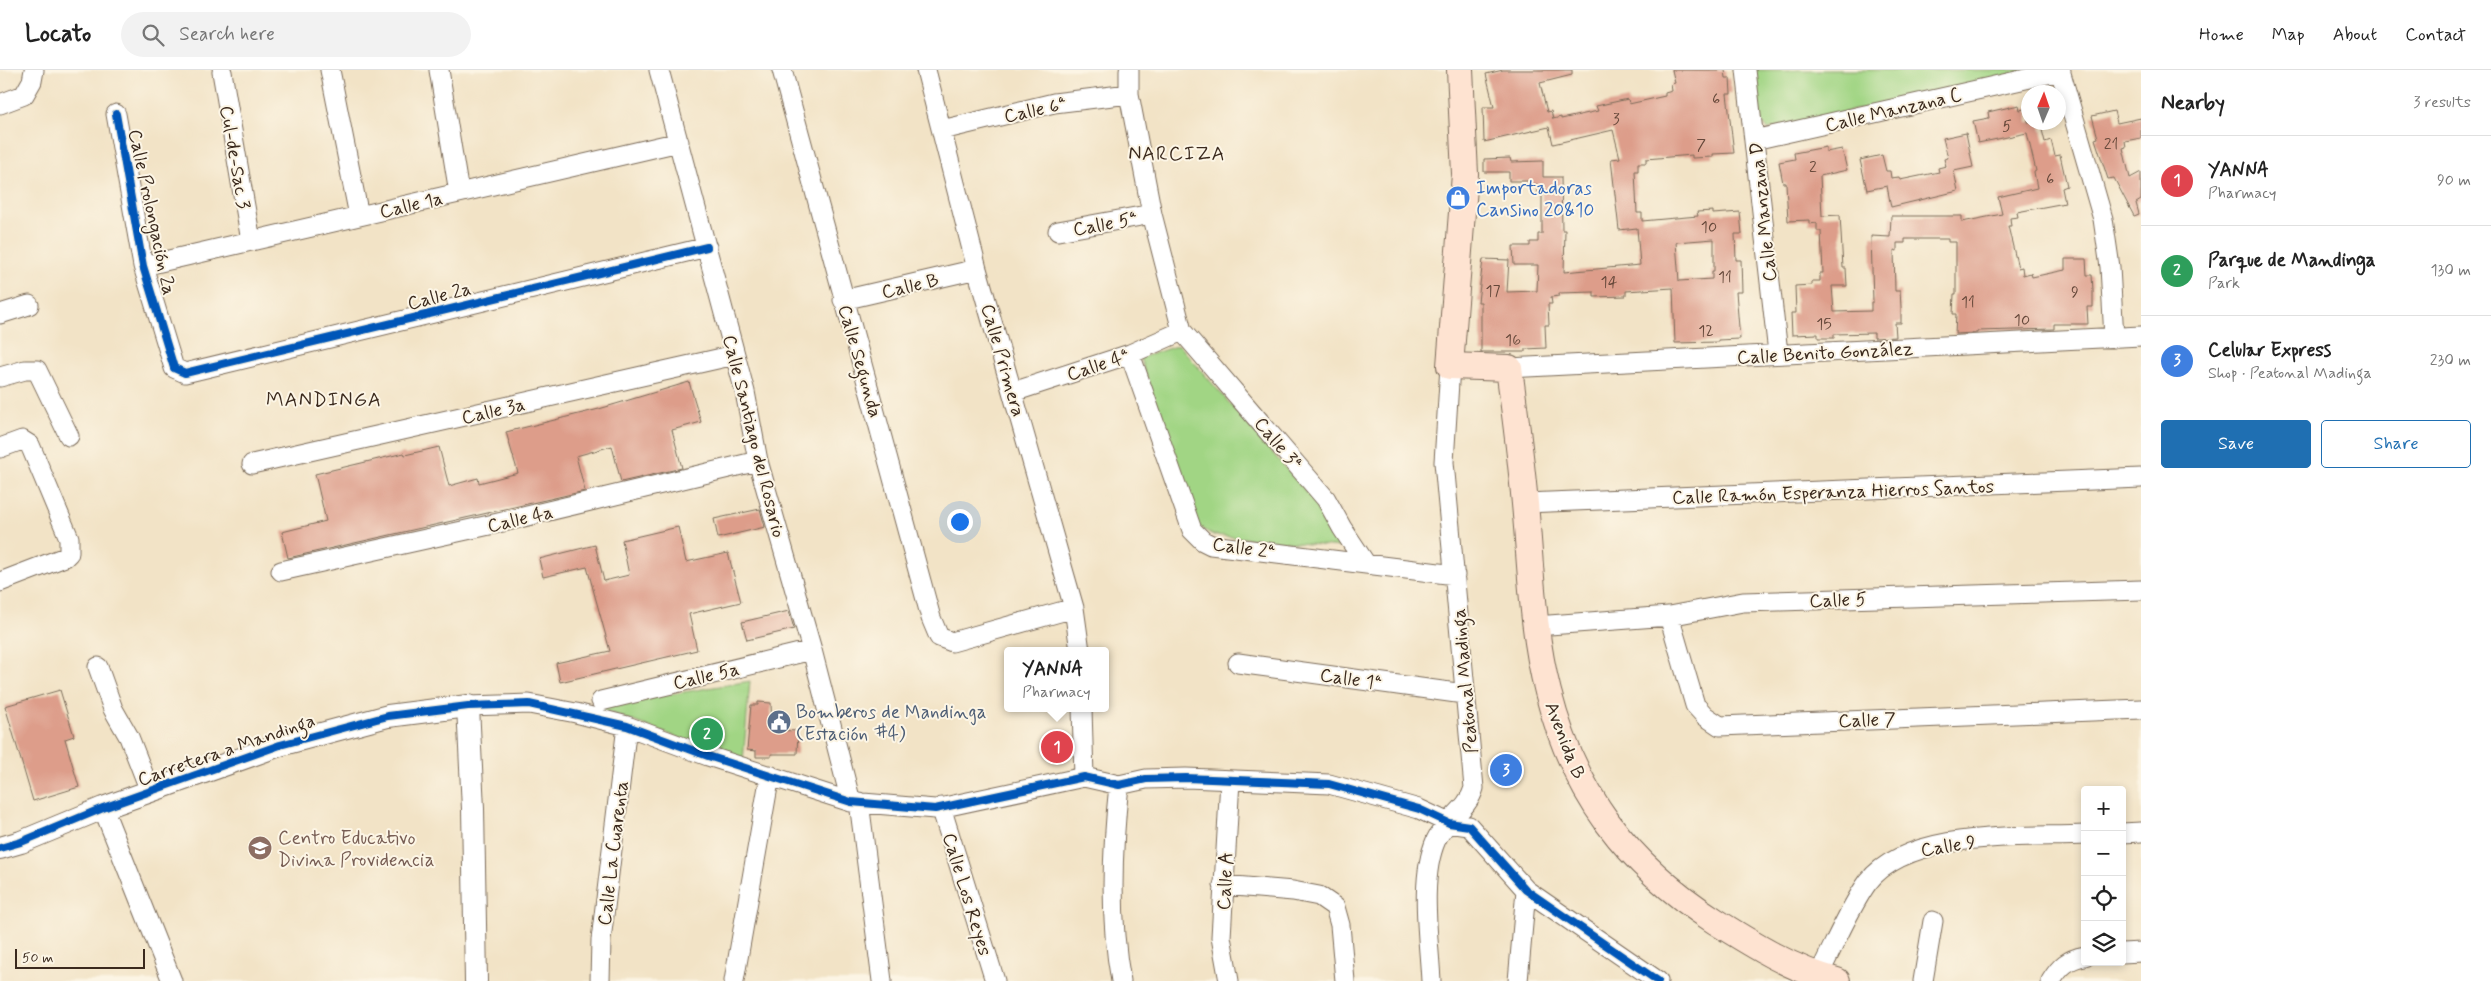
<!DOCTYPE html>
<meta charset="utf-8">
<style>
body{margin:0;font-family:Mynerve,sans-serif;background:#f2f2f2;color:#222}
.controls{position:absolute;right:15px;bottom:15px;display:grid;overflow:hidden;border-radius:5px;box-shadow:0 2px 8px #0003}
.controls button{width:45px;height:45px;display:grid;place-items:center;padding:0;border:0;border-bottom:1px solid #e0e0e0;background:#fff;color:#222;font:25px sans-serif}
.compass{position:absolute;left:2021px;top:15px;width:45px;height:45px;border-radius:50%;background:#fff;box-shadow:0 2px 8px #0003;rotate:2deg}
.scale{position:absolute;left:15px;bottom:12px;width:130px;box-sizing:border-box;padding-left:5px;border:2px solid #3b2a1e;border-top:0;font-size:14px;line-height:18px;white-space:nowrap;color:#3b2a1e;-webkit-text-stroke:4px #fcf5e5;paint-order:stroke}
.you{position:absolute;left:959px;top:451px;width:18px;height:18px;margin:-12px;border:4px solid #fff;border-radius:50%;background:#1a73e8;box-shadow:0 0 0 8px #1a73e833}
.badge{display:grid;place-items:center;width:32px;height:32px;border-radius:50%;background:#1f6fb2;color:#fff;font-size:16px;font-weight:700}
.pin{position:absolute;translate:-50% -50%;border:2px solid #fff;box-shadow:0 1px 5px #0006}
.popup{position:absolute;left:1004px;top:577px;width:105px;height:65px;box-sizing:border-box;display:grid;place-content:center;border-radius:5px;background:#fff;filter:drop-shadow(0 1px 4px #0005);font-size:16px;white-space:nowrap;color:#767676}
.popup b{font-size:19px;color:#222}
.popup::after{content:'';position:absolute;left:50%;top:100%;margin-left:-10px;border:10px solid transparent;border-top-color:#fff}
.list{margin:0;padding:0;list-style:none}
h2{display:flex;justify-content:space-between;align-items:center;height:65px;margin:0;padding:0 20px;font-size:21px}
h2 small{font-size:16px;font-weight:400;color:#767676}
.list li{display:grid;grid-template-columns:32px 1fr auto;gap:15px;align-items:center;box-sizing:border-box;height:90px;padding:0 20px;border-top:1px solid #e0e0e0}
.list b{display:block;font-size:19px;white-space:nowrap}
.list p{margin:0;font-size:16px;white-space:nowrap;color:#767676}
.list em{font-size:16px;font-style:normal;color:#767676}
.actions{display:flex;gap:10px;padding:15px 20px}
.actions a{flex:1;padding:11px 0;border:1px solid #1f6fb2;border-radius:5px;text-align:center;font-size:18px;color:#1f6fb2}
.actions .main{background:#1f6fb2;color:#fff}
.icon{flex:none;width:28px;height:28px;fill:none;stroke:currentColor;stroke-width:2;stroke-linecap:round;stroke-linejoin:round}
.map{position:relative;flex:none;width:2141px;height:911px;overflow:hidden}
header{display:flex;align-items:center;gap:30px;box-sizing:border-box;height:70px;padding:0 25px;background:#fff;border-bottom:1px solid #e0e0e0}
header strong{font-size:24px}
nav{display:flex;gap:28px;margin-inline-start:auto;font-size:18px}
.search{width:350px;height:45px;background:#f2f2f2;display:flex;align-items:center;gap:12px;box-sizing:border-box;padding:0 18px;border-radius:28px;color:#767676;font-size:19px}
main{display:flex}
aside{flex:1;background:#fff}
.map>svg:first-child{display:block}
.green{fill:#a1d584;stroke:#6e8051}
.building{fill:#dd9d8a;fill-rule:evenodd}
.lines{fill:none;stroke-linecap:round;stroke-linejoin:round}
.minor-casing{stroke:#7b6b59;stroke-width:21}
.tertiary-casing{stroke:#7b6b59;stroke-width:24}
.secondary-casing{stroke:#7b6b59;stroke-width:28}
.minor{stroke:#fff;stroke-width:19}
.tertiary{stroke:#fff;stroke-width:22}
.secondary{stroke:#fee3d1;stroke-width:26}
.cycleway-casing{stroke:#fcf5e5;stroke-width:11}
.cycleway{stroke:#0057b8;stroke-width:8}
.labels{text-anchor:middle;stroke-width:4;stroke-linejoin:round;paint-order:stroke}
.number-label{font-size:16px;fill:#644739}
.street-label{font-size:19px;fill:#3b2a1e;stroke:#fcf5e5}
.shop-label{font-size:19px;fill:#366cbe;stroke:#fcf5e5;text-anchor:start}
.service-label{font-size:19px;fill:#4e5e75;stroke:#fcf5e5;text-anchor:start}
.education-label{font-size:19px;fill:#785e54;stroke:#fcf5e5;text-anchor:start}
.neighbourhood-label{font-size:20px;letter-spacing:1px;fill:#3b2a1e;stroke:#fcf5e5}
</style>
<header>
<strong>Locato</strong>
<div class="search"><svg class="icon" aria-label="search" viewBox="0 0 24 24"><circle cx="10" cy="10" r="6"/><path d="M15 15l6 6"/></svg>Search here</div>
<nav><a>Home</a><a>Map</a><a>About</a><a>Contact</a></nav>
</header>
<main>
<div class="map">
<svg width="2141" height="911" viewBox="0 0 2141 911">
<rect width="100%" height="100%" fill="#fcf5e5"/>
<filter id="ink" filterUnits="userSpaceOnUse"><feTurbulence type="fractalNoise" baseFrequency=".02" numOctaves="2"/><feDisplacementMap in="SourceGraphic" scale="10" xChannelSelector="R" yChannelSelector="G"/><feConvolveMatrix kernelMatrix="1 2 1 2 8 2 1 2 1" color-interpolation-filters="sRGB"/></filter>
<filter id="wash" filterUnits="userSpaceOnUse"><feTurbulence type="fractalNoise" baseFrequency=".0096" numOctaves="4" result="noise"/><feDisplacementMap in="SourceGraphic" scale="20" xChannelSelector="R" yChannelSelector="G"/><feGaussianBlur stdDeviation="1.12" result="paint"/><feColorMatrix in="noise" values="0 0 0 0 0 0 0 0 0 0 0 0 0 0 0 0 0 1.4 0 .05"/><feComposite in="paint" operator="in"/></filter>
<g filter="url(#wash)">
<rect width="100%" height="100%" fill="#f2e3c6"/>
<path class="green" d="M1754,0H2039L1768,59L1761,52Z
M1179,275L1321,439L1340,477L1213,465L1198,456L1140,288Z
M750,611L743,691L594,637Z"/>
<g id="blocks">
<path class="building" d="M1503,0H1572V5L1540,13L1547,42L1551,41L1553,49L1561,47V49L1598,41L1596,36L1628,29L1629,34L1665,26V23L1672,21L1671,14L1675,13L1672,0H1725L1726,8H1730L1731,24H1727L1734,83L1713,84V87L1692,88V85L1646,89V93H1638V101H1635L1637,143H1642V151L1698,146L1697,142L1713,141V144L1740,142L1742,164H1735L1736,190H1741L1742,222H1736L1740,269L1718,270V272L1675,273L1673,218L1626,221V226L1594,227V222L1559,223V226L1551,227L1552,234H1548L1549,255H1545L1546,278L1525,279V282H1481V232H1478L1483,189L1509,190L1507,222L1537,221L1538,195H1514L1513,176H1530V172H1538V164H1542V122H1537V114H1530L1529,111H1509V102H1484V89L1510,88L1511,92L1543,91V107H1561L1562,160H1565L1564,202L1640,195L1637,158L1619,160L1611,89L1620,88L1613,60L1553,74L1549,57L1484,72L1483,37H1494L1486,4ZM1714,169V201H1712V209L1679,211L1676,172Z
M2019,35L2020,40L2028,38V52H2040L2045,72L2051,70L2055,86L2060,85L2067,116L2062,118L2065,133L2017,142L2018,147L2010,148L2011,156H2008L2018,198L2022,197L2023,205L2031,203L2032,207L2065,200V189H2086L2087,205H2092L2093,221V237H2087L2088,254H2054V259L1977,261V263L1955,264L1956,244H1953L1954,224H1956V172H1948V169H1905V173H1897V181L1894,180L1895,221H1900L1901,237V253H1895L1896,267L1874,268V263L1834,264V268H1818V264L1792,265L1791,243H1796L1795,216L1812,215V211H1820V203H1823L1821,161H1817V153L1809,154V150L1788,151L1786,113H1783L1779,92L1795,89L1794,83L1826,77V82L1842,79L1847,100L1820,106L1822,146L1840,145L1843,198H1846L1847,216H1832L1834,242L1871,241V232H1873L1871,166L1890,167L1891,146H1962V152L2002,144L1998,127L2037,118L2034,102L2036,101L2027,63L1978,73L1973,51L1989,48L1988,42Z
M2114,41L2117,53L2141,48V68L2125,71L2126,77L2123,78L2130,108L2141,102V130L2136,133L2139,144L2134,146L2114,108L2108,109L2095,69L2098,68L2092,46Z
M1966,63L1973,97L1954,101L1958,121L1891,137L1887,116L1867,120L1860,90L1882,85L1886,101H1890L1891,108L1899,107L1900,110L1939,102L1938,98L1946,96L1944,89L1948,88L1943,68Z
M689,312L701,352L672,360L682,398L621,412L612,376L576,386L585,421L288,488L282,462L326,451L315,404L404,383L405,385L439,377L449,416L478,408L479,413L518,403L506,362L599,339Z
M760,439L765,457L718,468L714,449Z
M678,457L686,492L728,483L741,532L689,544L697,580L560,612L556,593L610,581L587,497L543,507L539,489L595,475L604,511L629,505L622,470Z
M789,541L794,559L747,570L742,552Z
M60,620L74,666L65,669L79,717L33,731L5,636Z
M758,632L771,633L772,660L798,661L797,684H771V687H756V681L747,680L751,635H758Z"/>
</g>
</g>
<g filter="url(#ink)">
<use href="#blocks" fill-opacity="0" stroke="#7b6b59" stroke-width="1"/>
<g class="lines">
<defs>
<path id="minor" d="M330,0L359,146
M439,0L459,123
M659,0L745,322L758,391L812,580L851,732
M782,0L931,548L939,567L952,572L1074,538
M926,0L977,199L1074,538L1080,581
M1129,0V24L1152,144L1182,261L1326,429L1342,458L1366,494
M1746,0L1778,283
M2060,0L2103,149L2110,197L2114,268
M222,2L251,171
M0,34L24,25L32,11L34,0
M116,44L143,196L174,298L185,303L707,177
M942,60L1054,33L1129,24
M1754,70L2061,1
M1058,161L1152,144
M143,196L679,72
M843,230L977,199
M0,244L29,235
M1130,284L1192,460L1203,471L1211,475L1455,505
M1509,298L2141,266
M0,307L25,300H37L69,366
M1013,322L1130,284L1182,261
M0,378L22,370L30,375L69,468V483L65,487L0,512
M252,394L735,285
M1525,433L2141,408
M281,501L494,454L758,391
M1669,546L1695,635L1705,646L1720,656L2141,639
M1536,556L1669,546L1743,532L2141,520
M1238,593L1464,624
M98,597L113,639L129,667L150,721
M601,631L812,580
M468,636L529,634L576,643L627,656L708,686L851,732L935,739L1084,707L1119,715L1146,709L1186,708L1329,714L1419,739L1449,753L1469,756L1526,820L1658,911
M1082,638L1084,707
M1119,715C1112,779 1109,847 1121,911
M859,732L882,911
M941,737L995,911
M103,738L172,911
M2122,763L2141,762
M1223,815L1293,821L1319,826L1335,837L1340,855L1345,911
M2122,883L2141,882
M1818,906C1833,878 1849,838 1868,812C1910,759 2022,768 2085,765
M600,911L601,870L627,656
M734,911L770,705
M1229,911L1221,867L1230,710
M1431,911C1429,869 1419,809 1436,770C1445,750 1468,740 1474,718L1444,392L1450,296
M1518,911L1526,820
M1923,911L1933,851
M2051,911C2060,896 2068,889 2085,886"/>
<path id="tertiary" d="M0,778L21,772L103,738L280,675L388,646L468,636L473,739L476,911"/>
<path id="secondary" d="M1460,0L1465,104L1450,296L1509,298C1515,343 1521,389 1525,434C1531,496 1532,561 1548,622C1574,724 1627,794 1715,851C1753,875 1793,900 1837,911"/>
</defs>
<use href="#minor" class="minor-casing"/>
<use href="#tertiary" class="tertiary-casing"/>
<use href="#secondary" class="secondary-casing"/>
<use href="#minor" class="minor"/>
<use href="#tertiary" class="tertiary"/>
<use href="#secondary" class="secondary"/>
<defs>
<path id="cycleway" d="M116,44L143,196L174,298L185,303L707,177
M0,778L21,772L103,738L280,675L388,646L468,636L529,634L627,656L708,686L851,732L935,739L1084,707L1119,715L1146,709L1186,708L1329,714L1419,739L1449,753L1469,756L1526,820L1658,911"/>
</defs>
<use href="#cycleway" class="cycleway-casing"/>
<use href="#cycleway" class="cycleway"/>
</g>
</g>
<defs>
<symbol id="shop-disc" viewBox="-11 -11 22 22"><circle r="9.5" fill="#3f7fe0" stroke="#fcf5e5"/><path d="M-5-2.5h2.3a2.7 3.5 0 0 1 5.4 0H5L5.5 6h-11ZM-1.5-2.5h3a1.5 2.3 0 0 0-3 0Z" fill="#fff"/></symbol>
<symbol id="civic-disc" viewBox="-11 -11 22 22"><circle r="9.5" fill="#5c6f8a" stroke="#fcf5e5"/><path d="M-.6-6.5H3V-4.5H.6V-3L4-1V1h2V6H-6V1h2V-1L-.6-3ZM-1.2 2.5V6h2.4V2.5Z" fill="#fff"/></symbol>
<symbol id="school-disc" viewBox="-11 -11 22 22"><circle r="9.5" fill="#8d6e63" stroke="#fcf5e5"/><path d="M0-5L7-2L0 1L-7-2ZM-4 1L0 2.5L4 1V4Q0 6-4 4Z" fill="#fff"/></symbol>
</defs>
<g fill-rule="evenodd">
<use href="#shop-disc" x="1444" y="114" width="28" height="28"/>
<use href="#civic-disc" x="765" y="638" width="28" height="28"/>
<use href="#school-disc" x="246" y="764" width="28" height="28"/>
</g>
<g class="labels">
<g class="number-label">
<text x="1716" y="34">6</text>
<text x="1616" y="54">3</text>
<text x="2007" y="61">5</text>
<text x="2111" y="79">21</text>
<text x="1701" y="80">7</text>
<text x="1813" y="102">2</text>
<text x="2050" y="114">6</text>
<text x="1709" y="162">10</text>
<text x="1725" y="212">11</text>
<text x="1609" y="217">14</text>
<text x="1493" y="226">17</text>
<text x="2075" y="227">9</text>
<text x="1968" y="237">11</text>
<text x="2022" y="255">10</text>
<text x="1824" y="259">15</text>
<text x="1706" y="266">12</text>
<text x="1513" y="275">16</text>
</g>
<g class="street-label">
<text transform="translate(1035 39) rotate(-12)" y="7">Calle 6ª</text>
<text transform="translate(1893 39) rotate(-13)" y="7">Calle Manzana C</text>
<text transform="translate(236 87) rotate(80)" y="7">Cul-de-Sac 3</text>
<text transform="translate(411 134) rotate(-13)" y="7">Calle 1a</text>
<text transform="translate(153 142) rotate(78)" y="7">Calle Prolongación 2a</text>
<text transform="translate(1762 142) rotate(-96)" y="7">Calle Manzana D</text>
<text transform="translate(1105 153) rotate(-10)" y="7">Calle 5ª</text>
<text transform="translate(910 215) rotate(-13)" y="7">Calle B</text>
<text transform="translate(439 225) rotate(-14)" y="7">Calle 2a</text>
<text transform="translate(1825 282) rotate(-3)" y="7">Calle Benito González</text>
<text transform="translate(1004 290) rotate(74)" y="7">Calle Primera</text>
<text transform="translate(861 291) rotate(74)" y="7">Calle Segunda</text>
<text transform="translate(1098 294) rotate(-18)" y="7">Calle 4ª</text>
<text transform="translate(493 340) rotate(-13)" y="7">Calle 3a</text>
<text transform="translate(755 366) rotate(76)" y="7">Calle Santiago del Rosario</text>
<text transform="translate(1279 373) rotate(50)" y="7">Calle 3ª</text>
<text transform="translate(1833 421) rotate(-2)" y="7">Calle Ramón Esperanza Hierros Santos</text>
<text transform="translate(520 448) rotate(-13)" y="7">Calle 4a</text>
<text transform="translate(1244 477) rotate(8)" y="7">Calle 2ª</text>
<text transform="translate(1838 529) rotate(-2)" y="7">Calle 5</text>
<text transform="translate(706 605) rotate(-13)" y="7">Calle 5a</text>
<text transform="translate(1351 608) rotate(8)" y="7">Calle 1ª</text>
<text transform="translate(1464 611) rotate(-95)" y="7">Peatonal Madinga</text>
<text transform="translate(1867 649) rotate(-2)" y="7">Calle 7</text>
<text transform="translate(1566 670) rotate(69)" y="7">Avenida B</text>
<text transform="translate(226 679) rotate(-19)" y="7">Carretera a Mandinga</text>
<text transform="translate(1948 775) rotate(-9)" y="7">Calle 9</text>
<text transform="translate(612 783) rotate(-83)" y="7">Calle La Cuarenta</text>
<text transform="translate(1224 811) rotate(-87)" y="7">Calle A</text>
<text transform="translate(968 824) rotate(73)" y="7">Calle Los Reyes</text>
</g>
<g class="shop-label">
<text x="1476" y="124">Importadoras<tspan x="1476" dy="22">Cansino 20&amp;10</tspan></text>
</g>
<g class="service-label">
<text x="796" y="648">Bomberos de Mandinga<tspan x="796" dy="22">(Estación #4)</tspan></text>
</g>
<g class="education-label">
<text x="278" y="774">Centro Educativo<tspan x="278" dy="22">Divina Providencia</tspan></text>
</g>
<g class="neighbourhood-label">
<text x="1177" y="90">NARCIZA</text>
<text x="324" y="336">MANDINGA</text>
</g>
</g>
</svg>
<div class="controls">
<button>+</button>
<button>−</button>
<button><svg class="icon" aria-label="locate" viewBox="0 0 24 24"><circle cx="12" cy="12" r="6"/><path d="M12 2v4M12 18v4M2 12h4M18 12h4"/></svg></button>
<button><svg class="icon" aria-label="layers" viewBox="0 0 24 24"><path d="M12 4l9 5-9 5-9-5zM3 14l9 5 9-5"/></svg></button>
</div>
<svg class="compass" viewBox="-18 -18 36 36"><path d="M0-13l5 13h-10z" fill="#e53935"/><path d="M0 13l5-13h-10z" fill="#767676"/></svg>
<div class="scale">50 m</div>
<div class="you"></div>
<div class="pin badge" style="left:1057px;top:677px;background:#e0444e">1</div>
<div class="popup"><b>YANNA</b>Pharmacy</div>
<div class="pin badge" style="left:707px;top:664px;background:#2e9e5b">2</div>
<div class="pin badge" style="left:1506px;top:700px;background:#3f7fe0">3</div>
</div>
<aside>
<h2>Nearby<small>3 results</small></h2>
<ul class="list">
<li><span class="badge" style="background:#e0444e">1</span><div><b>YANNA</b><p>Pharmacy</p></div><em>90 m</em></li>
<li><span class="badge" style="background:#2e9e5b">2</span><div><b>Parque de Mandinga</b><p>Park</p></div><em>130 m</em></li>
<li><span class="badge" style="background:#3f7fe0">3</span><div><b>Celular Express</b><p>Shop · Peatonal Madinga</p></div><em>230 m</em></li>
</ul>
<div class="actions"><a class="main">Save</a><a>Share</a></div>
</aside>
</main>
